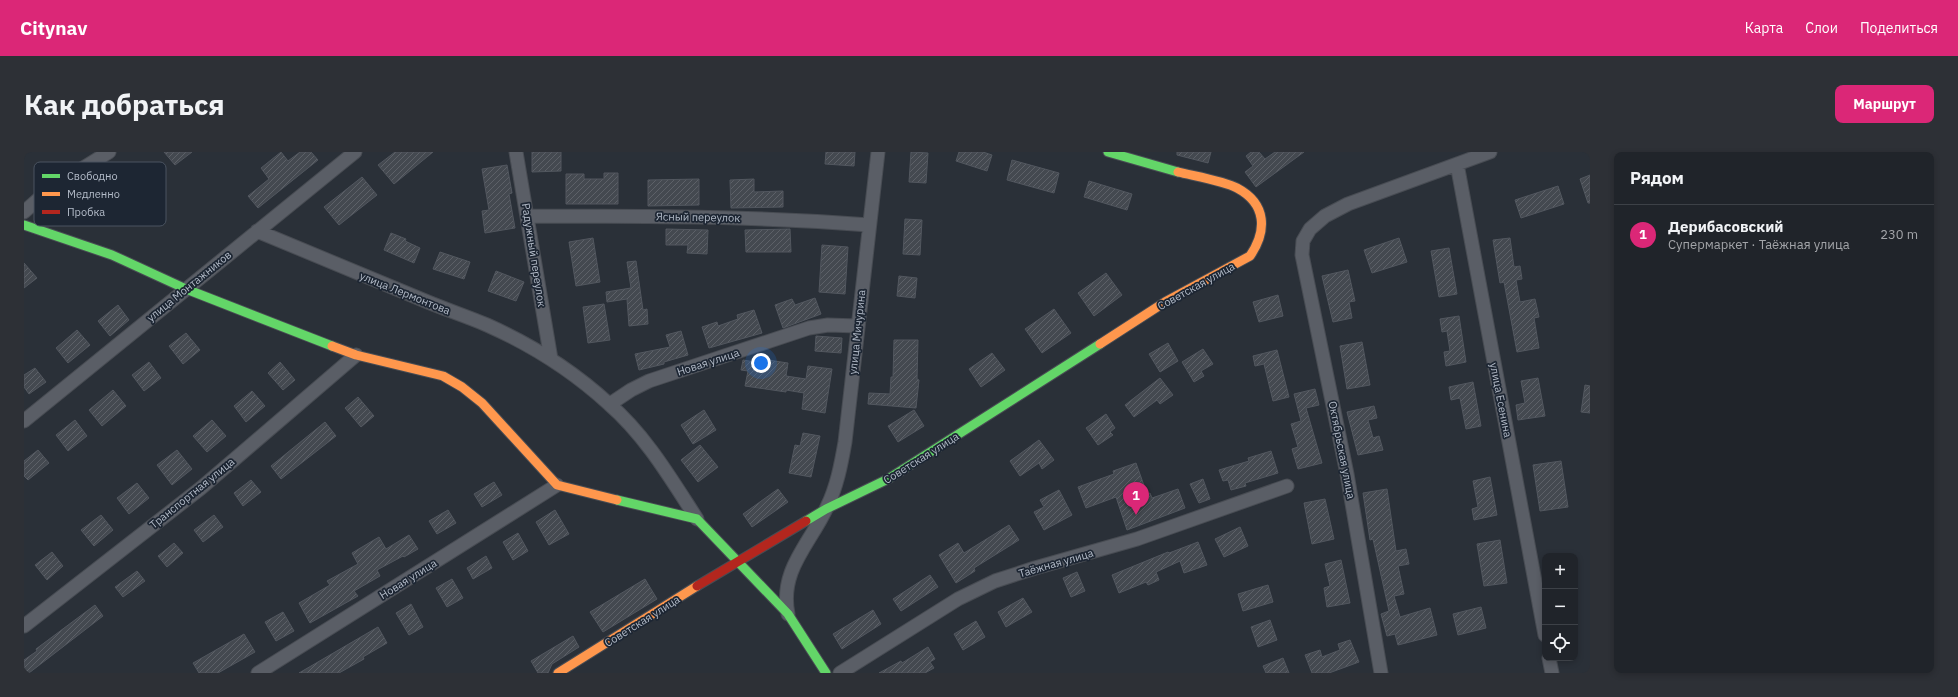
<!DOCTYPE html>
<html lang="ru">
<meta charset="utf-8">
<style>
body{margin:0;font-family:"IBM Plex Sans",sans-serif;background:#2d3036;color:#f1f3f6}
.controls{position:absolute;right:12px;bottom:12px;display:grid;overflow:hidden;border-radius:8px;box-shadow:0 2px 6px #0003}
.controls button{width:36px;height:36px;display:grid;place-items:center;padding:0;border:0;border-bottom:1px solid #3d4147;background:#20242a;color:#f1f3f6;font:20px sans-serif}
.you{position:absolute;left:737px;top:211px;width:14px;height:14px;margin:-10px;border:3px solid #fff;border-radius:50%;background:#1a73e8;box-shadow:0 0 0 6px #1a73e833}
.badge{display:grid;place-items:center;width:26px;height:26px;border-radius:50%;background:#db2777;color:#fff;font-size:13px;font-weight:700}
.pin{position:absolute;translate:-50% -33px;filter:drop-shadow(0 1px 2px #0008)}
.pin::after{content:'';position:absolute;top:21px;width:14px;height:12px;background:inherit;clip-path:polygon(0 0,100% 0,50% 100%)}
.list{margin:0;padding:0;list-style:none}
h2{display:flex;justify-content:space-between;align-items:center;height:52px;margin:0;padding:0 16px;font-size:17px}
h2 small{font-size:13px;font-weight:400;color:#a2a4a8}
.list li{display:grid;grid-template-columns:26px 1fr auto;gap:12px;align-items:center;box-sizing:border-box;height:60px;padding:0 16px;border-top:1px solid #3d4147}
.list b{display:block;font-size:15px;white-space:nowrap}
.list p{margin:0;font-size:13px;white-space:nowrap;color:#a2a4a8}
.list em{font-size:13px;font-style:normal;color:#a2a4a8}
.icon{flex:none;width:22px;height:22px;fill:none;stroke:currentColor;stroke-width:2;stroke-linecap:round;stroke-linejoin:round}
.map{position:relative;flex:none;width:1566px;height:521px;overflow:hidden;border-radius:8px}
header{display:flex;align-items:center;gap:24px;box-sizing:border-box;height:56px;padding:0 20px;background:#db2777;color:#fff}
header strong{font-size:19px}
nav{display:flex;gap:22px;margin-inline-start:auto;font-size:14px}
.intro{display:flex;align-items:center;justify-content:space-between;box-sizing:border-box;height:96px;padding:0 24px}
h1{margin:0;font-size:28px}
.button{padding:10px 18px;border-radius:8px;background:#db2777;color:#fff;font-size:14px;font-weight:700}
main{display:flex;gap:24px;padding:0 24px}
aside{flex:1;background:#20242a;border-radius:8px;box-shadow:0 2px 6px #0003}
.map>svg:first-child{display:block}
.building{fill:url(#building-hatch);stroke:#52575f}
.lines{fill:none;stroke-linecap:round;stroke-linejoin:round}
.street-casing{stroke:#484c53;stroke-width:15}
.fast-casing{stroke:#484c53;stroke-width:11}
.slow-casing{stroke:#484c53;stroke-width:11}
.jam-casing{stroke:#484c53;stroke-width:11}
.street{stroke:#5a5e66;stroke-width:13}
.fast{stroke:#63d668;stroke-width:9}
.slow{stroke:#ff974d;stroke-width:9}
.jam{stroke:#b3261e;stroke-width:9}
.labels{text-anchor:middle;stroke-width:3.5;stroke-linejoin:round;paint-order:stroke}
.street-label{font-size:11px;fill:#b4bcc9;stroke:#1d2633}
.key{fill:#1d2633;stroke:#4a5360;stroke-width:1}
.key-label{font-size:11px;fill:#b4bcc9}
</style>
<header>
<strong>Citynav</strong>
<nav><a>Карта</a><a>Слои</a><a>Поделиться</a></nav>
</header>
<div class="intro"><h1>Как добраться</h1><a class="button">Маршрут</a></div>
<main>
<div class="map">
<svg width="1566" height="521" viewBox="0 0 1566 521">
<defs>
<pattern id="building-hatch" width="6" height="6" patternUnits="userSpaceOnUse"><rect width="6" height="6" fill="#444950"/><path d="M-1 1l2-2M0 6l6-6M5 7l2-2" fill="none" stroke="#5d6168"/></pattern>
</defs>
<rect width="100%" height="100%" fill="#2a3038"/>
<path class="building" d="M140,0H168L151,13Z
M257,0L264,9L276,0H287L294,8L234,56L224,44L245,27L237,16Z
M371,0H409L370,32L354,13Z
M508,0H537V19L508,20Z
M802,0H831L830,14L801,12Z
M887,0L904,1L902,31L885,30Z
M935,0H959L968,3L963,19L932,9Z
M1153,0H1187L1184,11L1153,3Z
M1227,0H1235L1241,7L1251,0H1280L1232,35L1221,20L1229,14L1222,4Z
M988,8L1035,21L1030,41L983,28Z
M483,13L488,41L485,42L491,76L461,81L458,59L465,58L458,17Z
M580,21H594V52H542V22H560V27H580Z
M1566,23V51H1564L1556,27Z
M338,25L353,43L315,73L300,55Z
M675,27V53L624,54V28Z
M730,27V40L759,39V55L707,56L706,28Z
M1065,29L1108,42L1103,58L1060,45Z
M1534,34L1540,52L1497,66L1491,48Z
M881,67L898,68L896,103L879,102Z
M642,77L684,78L683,102L663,101L664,93H642Z
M766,77L767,100H722L721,78Z
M367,81L382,87L381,89L396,96L390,111L360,98Z
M569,86L576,130L552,134L545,90Z
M1375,86L1383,110L1348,121L1340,98Z
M1486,86L1490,115L1496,114L1498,127L1492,128L1496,150L1511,147L1515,165L1510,166L1515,196L1493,200L1480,130L1476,131L1469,88Z
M798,93L824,95L821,142L795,140Z
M1425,96L1433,142L1415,145L1407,99Z
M416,100L446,110L440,127L409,117Z
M612,109L619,158L623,157L624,172L605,174L603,147L583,150L582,140L607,136L603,110Z
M0,111L13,126L0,136Z
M1324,118L1331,149L1325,150L1328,166L1309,170L1298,124Z
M472,119L500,130L492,149L464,139Z
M1082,121L1098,143L1070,164L1054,141Z
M875,124L893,126L891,146L873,144Z
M1254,143L1259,164L1235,170L1229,150Z
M791,146L797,162L759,176L751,153L768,147L771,153Z
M580,152L586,188L564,191L559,155Z
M94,153L105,168L86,184L74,169Z
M1030,157L1047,181L1018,201L1001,177Z
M730,158L738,181L685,196L678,175L693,170L694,174L714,167L713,163Z
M1435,164L1442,210L1422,214L1420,200L1426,199L1423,179L1418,180L1416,167Z
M53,178L66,193L44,211L32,196Z
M657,179L664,203L640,210V212L615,218L611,202L646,195L642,183Z
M162,181L176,198L159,212L145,194Z
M792,184L818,186L817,201L791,199Z
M870,188H894L893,227L895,228L892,256L844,252L845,241L866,242L867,225H869Z
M1338,190L1346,233L1323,237L1316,194Z
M1144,191L1154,209L1136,220L1125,202Z
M1179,197L1189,212L1177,219L1180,224L1170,230L1158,210Z
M1253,198L1265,245L1249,249L1240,212L1231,214L1229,204Z
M968,201L981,218L957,235L945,217Z
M719,208L743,212L744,208L764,211L762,224L782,227L784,214L808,217L801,261L778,257L780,241L762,238V240L721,234L724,219L717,218Z
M125,210L137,226L120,239L108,223Z
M256,210L271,228L259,238L244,221Z
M11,216L22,230L5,242L0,235V223Z
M1136,226L1149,243L1136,252L1133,248L1110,265L1101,253Z
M1514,226L1521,264L1494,268L1492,253L1501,251L1497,229Z
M1449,230L1457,274L1442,277L1436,246L1427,248L1425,235Z
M1561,233L1566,234V261L1557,260Z
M1291,237L1295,253L1282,256L1298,311L1274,317L1268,297L1274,295L1267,272L1277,269L1270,242Z
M89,238L102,254L78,274L65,258Z
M228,239L241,254L222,270L210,254Z
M334,245L350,264L337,275L321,256Z
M1350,254L1353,266L1344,268L1349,286L1355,284L1359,298L1334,303L1323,260Z
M680,258L692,278L669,292L657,273Z
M890,258L900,274L874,290L864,274Z
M1082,262L1091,276L1086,280L1089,283L1074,293L1062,276Z
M51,268L63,284L44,299L32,283Z
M188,268L202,284L183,300L169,284Z
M301,270L312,284L257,327L247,314Z
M779,281L796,284L787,325L765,321L771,293L776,294Z
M1015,288L1030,308L1018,317L1015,311L996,324L986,309Z
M676,293L694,315L674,330L657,308Z
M14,298L25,311L4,328L0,324V309Z
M153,298L168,317L148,333L133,313Z
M1247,299L1254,321L1221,331L1222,334L1207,338L1204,328L1199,329L1195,318L1225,309L1224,306Z
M1537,309L1544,355L1516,359L1509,313Z
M1112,311L1123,342L1126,341L1128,346L1154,337L1161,356L1103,378L1092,345L1062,356L1054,335L1090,322L1089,319Z
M1466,325L1473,363L1450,368L1448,357L1454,355L1449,329Z
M1179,327L1186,347L1175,351L1166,332Z
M227,328L237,340L219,354L210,341Z
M470,330L478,343L458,355L450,342Z
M113,331L125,346L105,362L93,346Z
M754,337L764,350L728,375L719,362Z
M1363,337L1372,399L1382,397L1385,412L1374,414L1380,442L1370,444L1376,465L1406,456L1413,483L1374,493L1371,482L1363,484L1357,462L1365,459L1349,387L1346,388L1339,341Z
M1035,338L1048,363L1020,378L1010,360L1020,355L1016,348Z
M1301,347L1310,387L1288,392L1280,351Z
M424,358L432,371L413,382L405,369Z
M531,358L545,382L525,393L512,370Z
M77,363L89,378L70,394L57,378Z
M190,363L199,375L179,390L170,378Z
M985,373L995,388L950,416L951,419L932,431L915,403L934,391L940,401Z
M1216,375L1224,394L1200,405L1191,387Z
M494,381L504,399L489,408L479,390Z
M385,383L394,397L380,405L379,404L353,418L356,424L330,439L334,444L286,471L275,451L306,433L303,429L334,412L328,401L355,385L362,397Z
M1476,388L1483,431L1460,434L1453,392Z
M1174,390L1183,413L1160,421L1156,409L1132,420L1135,428L1124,433L1122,430L1095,441L1088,423L1144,400L1145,401Z
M150,391L159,401L143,415L134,404Z
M28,400L39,414L23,428L11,413Z
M462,404L468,416L449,427L443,416Z
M1317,408L1326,451L1303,455L1300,436L1306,434L1301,412Z
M113,419L121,429L99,445L91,435Z
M1053,420L1061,439L1047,445L1039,426Z
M906,423L914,435L877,459L869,447Z
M428,427L439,446L423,455L412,436Z
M621,427L633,447L579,480L566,460Z
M1244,433L1249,450L1219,459L1214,442Z
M999,446L1008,460L982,475L974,460Z
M387,452L399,475L385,483L372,461Z
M71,453L79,464L5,521H0V508L13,499L12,497Z
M1457,455L1462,476L1434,483L1429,462Z
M849,458L857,472L818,497L809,482Z
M259,460L270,479L252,489L241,470Z
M1246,468L1253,488L1234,495L1227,475Z
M952,469L961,485L939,498L930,482Z
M354,475L363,491L339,505L340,507L315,521H275Z
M220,482L231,500L194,521H175L169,511Z
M549,484L555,495L528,512L524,521H514L507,509Z
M1326,488L1335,510L1305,521H1288L1281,503L1296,498L1298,505L1316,498L1314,492Z
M904,495L911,507L906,510L910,516L901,521H855L877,509L878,511Z
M1259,506L1265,521H1242L1239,514Z"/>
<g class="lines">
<defs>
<path id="street" d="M492,0L527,207
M1433,12L1521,483
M0,60L27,36L85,0
M503,64C617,64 731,64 845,73
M233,79C288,102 343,125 399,148C420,157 442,164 463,173C508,193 549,219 585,252C622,284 647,327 673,367
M586,252L607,238L625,229L785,176L804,173L834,174
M0,269L331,0
M764,462C755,418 786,392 803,355C813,334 817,313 821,290L854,0
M0,474L177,336L332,203
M1525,506L1528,521
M234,521L533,333
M816,521L934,447L971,429L1011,416L1113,387L1263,334
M1357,521L1323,322L1278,103L1279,89L1286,77L1301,64L1324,52L1466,0"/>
<path id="fast" d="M1084,0L1154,20
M0,73L88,103L162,137L308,194
M593,348L673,367L764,462L802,521
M782,369L802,357L864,327L1076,192"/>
<path id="slow" d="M1076,192L1141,150L1226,104C1243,79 1243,52 1213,36C1200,29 1170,24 1154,20
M308,194L332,203L419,224L438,235L458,251L533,333L593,348
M534,521L673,434"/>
<path id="jam" d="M673,434L782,369"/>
</defs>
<use href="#street" class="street-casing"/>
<use href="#fast" class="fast-casing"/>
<use href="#slow" class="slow-casing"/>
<use href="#jam" class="jam-casing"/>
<use href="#street" class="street"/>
<use href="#fast" class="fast"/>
<use href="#slow" class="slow"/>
<use href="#jam" class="jam"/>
</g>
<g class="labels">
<g class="street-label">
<text transform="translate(674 65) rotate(1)" y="4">Ясный переулок</text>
<text transform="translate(510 103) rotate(81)" y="4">Радужный переулок</text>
<text transform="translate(165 134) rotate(-39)" y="4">улица Монтажников</text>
<text transform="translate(1172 134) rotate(-29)" y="4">Советская улица</text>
<text transform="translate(381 141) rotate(22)" y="4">улица Лермонтова</text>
<text transform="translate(833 180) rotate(-84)" y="4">улица Мичурина</text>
<text transform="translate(684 210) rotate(-18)" y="4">Новая улица</text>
<text transform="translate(1477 248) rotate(79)" y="4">улица Есенина</text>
<text transform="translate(1318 298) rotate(79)" y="4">Октябрьская улица</text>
<text transform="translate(897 306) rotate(-32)" y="4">Советская улица</text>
<text transform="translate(168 341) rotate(-39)" y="4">Транспортная улица</text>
<text transform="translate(1032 411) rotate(-16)" y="4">Таёжная улица</text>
<text transform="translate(384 427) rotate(-32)" y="4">Новая улица</text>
<text transform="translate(618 469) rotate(-32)" y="4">Советская улица</text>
</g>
</g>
<rect x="10" y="10" width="132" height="64" rx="6" class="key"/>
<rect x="18" y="22" width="18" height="4" fill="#63d668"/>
<rect x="18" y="40" width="18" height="4" fill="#ff974d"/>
<rect x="18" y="58" width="18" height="4" fill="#b3261e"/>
<g class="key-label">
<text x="43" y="28">Свободно</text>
<text x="43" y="46">Медленно</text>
<text x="43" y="64">Пробка</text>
</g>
</svg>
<div class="controls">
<button>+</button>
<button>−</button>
<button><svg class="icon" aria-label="locate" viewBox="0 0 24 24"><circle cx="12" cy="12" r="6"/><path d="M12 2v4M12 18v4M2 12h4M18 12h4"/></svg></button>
</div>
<div class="you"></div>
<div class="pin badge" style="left:1112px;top:363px">1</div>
</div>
<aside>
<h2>Рядом<small></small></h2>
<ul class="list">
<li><span class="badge">1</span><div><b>Дерибасовский</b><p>Супермаркет · Таёжная улица</p></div><em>230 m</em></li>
</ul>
</aside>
</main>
